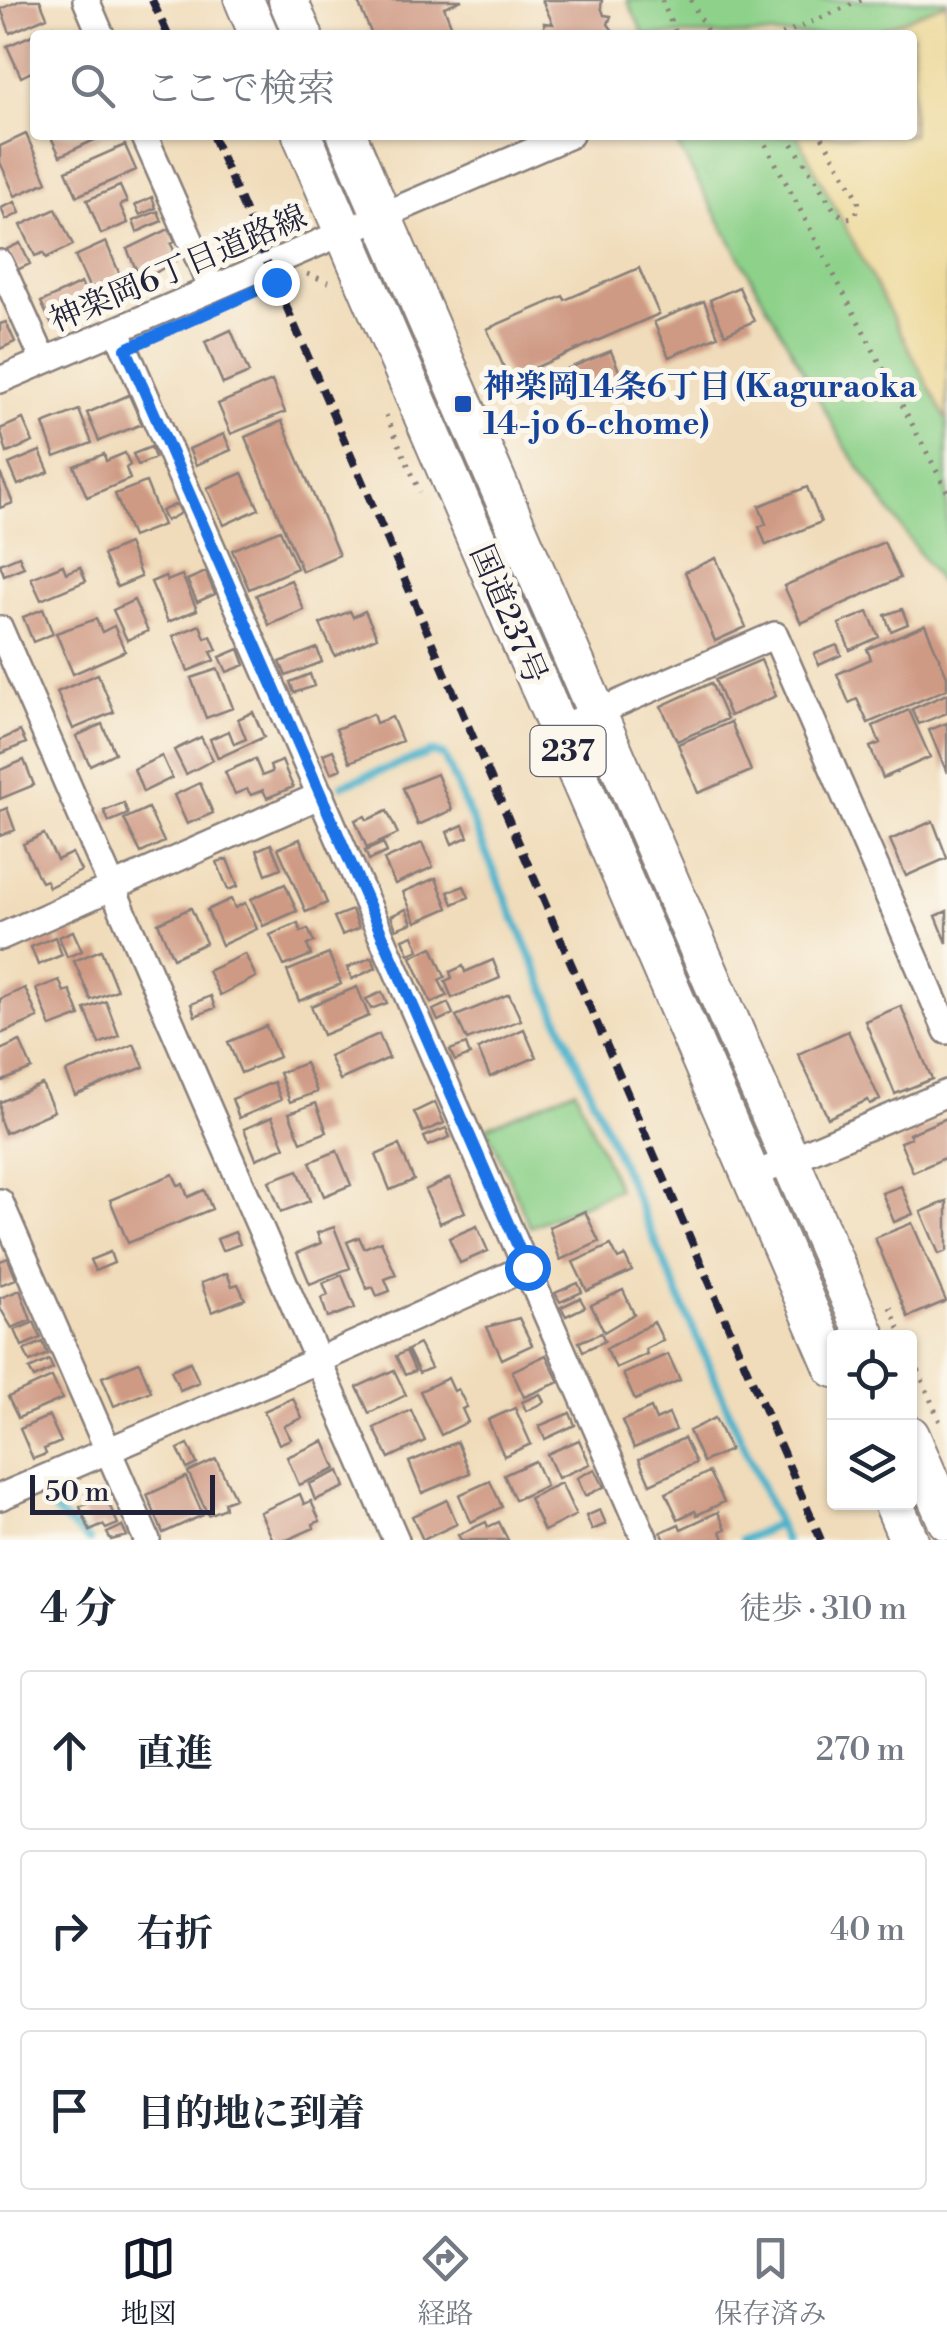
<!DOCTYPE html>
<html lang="ja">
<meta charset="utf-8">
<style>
body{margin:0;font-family:"Libre Bodoni","Noto Serif JP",serif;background:#f2f2f3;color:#1f2937}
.controls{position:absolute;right:30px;bottom:30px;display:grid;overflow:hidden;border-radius:10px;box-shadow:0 2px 8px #0004}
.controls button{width:90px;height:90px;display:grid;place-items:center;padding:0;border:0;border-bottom:2px solid #e0e1e3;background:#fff;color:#1f2937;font:50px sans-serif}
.scale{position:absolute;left:30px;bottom:25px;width:185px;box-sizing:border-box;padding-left:10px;border:5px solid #22223b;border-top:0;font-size:28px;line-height:35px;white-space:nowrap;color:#22223b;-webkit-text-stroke:8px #fbf7ec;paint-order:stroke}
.stop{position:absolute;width:30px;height:30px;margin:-22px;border:8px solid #1a73e8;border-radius:50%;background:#fff}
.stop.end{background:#1a73e8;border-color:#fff;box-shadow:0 2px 10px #0008}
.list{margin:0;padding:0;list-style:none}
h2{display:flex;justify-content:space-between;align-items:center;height:130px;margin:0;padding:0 40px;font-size:42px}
h2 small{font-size:32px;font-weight:400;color:#747a83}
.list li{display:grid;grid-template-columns:65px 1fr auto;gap:30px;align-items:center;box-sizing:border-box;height:160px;margin:0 20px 20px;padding:0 20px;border:2px solid #e0e1e3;border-radius:10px}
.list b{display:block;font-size:38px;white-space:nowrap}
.list em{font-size:32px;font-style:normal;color:#747a83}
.icon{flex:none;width:55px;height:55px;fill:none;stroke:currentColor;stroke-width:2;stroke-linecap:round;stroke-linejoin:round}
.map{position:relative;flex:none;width:947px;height:1540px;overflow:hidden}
.search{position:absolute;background:#fff;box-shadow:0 2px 8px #0004;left:30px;right:30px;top:30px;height:110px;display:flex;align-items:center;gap:25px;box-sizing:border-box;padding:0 35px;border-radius:10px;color:#747a83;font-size:38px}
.sheet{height:670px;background:#fff}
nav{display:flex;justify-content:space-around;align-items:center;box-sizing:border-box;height:140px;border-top:2px solid #e0e1e3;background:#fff;font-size:28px;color:#747a83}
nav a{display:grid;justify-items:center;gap:5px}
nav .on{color:#111827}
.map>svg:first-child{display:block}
.green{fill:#8dd18a;stroke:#587a62;stroke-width:2.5}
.sand{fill:#eeda9e;stroke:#887e6c;stroke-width:2.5}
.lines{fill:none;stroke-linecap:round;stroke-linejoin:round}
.stream{stroke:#4cb2cb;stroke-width:8}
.building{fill:#cf9a84}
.minor-casing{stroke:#897f7a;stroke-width:30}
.highway-casing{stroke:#897f7a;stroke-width:42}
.path{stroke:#897f7a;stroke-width:5;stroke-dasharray:2.5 8;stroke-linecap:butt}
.minor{stroke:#fff;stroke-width:25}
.highway{stroke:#fff;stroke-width:38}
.rail{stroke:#22223b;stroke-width:8;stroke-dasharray:15 8;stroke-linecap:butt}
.route{stroke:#1a73e8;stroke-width:12}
.transit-dot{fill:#1a4fb4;stroke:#fbf7ec;stroke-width:4}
.labels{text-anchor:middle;stroke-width:10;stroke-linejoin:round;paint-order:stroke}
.shield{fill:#fbf7ec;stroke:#636270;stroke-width:2.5}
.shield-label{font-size:30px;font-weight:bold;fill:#22223b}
.street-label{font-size:32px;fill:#22223b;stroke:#fbf7ec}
.transit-label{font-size:32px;font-weight:bold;fill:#164399;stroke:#fbf7ec;text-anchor:start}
</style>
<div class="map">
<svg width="947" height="1540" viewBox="0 0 947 1540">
<rect width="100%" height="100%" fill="#fbf7ec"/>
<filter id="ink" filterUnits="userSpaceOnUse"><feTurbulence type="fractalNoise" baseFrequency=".01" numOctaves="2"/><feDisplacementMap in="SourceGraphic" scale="20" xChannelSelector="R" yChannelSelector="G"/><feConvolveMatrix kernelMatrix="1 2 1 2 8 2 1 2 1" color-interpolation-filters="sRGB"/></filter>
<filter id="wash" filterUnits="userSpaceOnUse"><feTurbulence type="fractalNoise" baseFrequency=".0048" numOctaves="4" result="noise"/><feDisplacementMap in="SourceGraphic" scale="40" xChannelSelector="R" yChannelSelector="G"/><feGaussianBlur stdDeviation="2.25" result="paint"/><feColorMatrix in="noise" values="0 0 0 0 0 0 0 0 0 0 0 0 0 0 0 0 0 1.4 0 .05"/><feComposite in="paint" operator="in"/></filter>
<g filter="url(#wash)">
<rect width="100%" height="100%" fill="#f0dcba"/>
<path class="green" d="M627,0H947V593L846,448L672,135H912V35H644Z
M575,1089L618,1189L530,1227L487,1127Z"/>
<path class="sand" d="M947,2V421L797,135H912V35H867Z"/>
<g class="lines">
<path class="stream" d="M342,785L433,752L444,756L778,1524
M52,1509L89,1540
M742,1540L778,1524L785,1540"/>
</g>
<g id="blocks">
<path class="building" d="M21,0H40L47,17L10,33L1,9Z
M357,0H462L444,7L455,35H372Z
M542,0H602L601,7L604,15L611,16L608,24L616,35H545L544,23L553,24Z
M53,26L57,35H35V70L21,77L7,46Z
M26,134L47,182L15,196L0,162V146Z
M50,135H105L60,156Z
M125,145L136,170L77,196L66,171Z
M120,186L127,202L120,205L128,223L101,234L87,200Z
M152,197L156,208L140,215L135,205Z
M15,202L20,213L6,220L1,208Z
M56,209L73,245L46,258L43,253L35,256L21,225Z
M158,211L162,221L137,232L133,221Z
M169,229L175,242L171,244L178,259L147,278L145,273L139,276L127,249Z
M106,242L123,282L114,286L111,279L90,289L75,256Z
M20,243L30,264L17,270L7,249Z
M639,268L659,314L509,379L487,329L563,296L565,300Z
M81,283L92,306L52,325L41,302Z
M739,287L754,321L725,334L710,300Z
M704,301L718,336L669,357L654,322Z
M6,322L15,342L0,349V324Z
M231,330L249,373L223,384L205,342Z
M611,351L624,383L580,400L567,369Z
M272,381L285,412L231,434L218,404Z
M129,395L142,424L99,441L87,413Z
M79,410L92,443L55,457L43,424Z
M23,419L33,442L7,453L0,429Z
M282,421L339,555L302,571L245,437Z
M224,434L231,450L196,465L189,449Z
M151,447L155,458L138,465L133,454Z
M40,451L49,472L18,485L9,464Z
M125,453L130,465L126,468L130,479L87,497L74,466L104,454L106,461Z
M0,473L13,503L0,508Z
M242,473L259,509L224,525L207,488Z
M146,482L163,525L132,537L115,494Z
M807,487L821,522L766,545L759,527L766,524L759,506Z
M177,504L181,513L166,521L161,511Z
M280,530L297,568L249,589L232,550Z
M884,542L900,578L801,623L784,586Z
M128,544L141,577L117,587L103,555Z
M19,556L24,567L4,575L0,564Z
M716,558L746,627L715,641L685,572Z
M63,565L66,573L80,567L86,581L41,600L31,578Z
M206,572L215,594L197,602L187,580Z
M182,575L197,610L168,622L151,582L165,576L167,581Z
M291,580L304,610L269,625L256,595Z
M134,600L148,631L127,640L113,610Z
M43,609L53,634L33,642L23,617Z
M902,609L908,624L891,631L885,615Z
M350,611L353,617L365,611L377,637L335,656L320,624Z
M868,612L879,637L850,650L839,624Z
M96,619L102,632L114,626L125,651L73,674L56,633Z
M200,625L205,638L211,636L217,650L211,652L215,660L188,671L173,636Z
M925,625L947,676V689L868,723L857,699L849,703L837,674L871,659L867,649Z
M837,645L841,655L819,665L814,654Z
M317,648L322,662L286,676L280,662Z
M239,649L245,665L227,672L220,657Z
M761,660L776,696L730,716L715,680Z
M218,669L233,708L206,718L191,678Z
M98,674L114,712L73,729L57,692Z
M310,674L314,686L294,693L290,682Z
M711,683L727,719L677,741L661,706Z
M947,694V713L919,724L912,709Z
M909,710L930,757L883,778L870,747L880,743L873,726Z
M253,712L264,737L218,758L210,739L229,731L234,744L246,739L238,719Z
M373,714L376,723L392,717L402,741L350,762L336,729Z
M731,722L751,771L698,793L678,744Z
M947,723V773L929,730Z
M102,724L115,753L90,765L76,736Z
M20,731L26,743L0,754V740Z
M201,737L213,760L186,774L174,750Z
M333,750L341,769L331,773L323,754Z
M162,756L172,778L143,792L134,769Z
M255,759L262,776L272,772L270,766L282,761L293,787L267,798L263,790L251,795L247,789L235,794L225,772Z
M24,760L34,785L0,799V770Z
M437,774L452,810L418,825L403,788Z
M200,783L213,813L187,824L174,795Z
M124,803L128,814L109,822L104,811Z
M7,808L15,830L0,836V811Z
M148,808L164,842L141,853L124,819Z
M387,811L398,834L367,848L355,820L365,816L367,820Z
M933,821L947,858L906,876L890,840Z
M463,825L468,837L452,844L447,832Z
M44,834L57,860L72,853L81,871L49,887L46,880L41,882L23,844Z
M300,839L327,903L306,912L278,848Z
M383,843L387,852L369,860L365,851Z
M422,843L433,867L395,884L384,860Z
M271,844L281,868L266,874L257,850Z
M227,859L238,886L228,890L217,862Z
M436,878L448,908L416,922L403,892Z
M285,884L297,911L263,926L251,899Z
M464,886L469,897L453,904L448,892Z
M231,899L235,908L245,903L257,929L222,945L207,910Z
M191,908L206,943L173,958L158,923Z
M406,909L412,923L396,929L391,916Z
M352,910L359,928L342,935L334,917Z
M947,911V943L936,916Z
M298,923L301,932L308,929L314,942L307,945L311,955L284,966L270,935Z
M73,931L82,951L67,957L59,937Z
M413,935L419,950L409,954L403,939Z
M55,937L62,955L38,965L31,947Z
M432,947L445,977L439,980L447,996L431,1003L411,957Z
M101,950L117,990L91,1000L74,961Z
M245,954L256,977L220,995L208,971Z
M329,954L341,984L299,1001L287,971Z
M372,957L376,968L352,979L347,968Z
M493,960L500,978L452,998L445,981L452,978L450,972L463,966L465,972Z
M59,980L64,992L70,990L80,1016L51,1027L36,989Z
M357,987L369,1016L323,1035L311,1006Z
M25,988L38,1018L0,1034V999Z
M382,992L387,1003L371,1009L366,999Z
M509,994L521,1020L467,1040L456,1016Z
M211,996L215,1008L195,1016L191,1004Z
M106,1001L119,1036L99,1044L85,1009Z
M448,1003L453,1014L438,1021L433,1010Z
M901,1006L932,1079L895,1094L865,1021Z
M266,1026L279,1057L241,1073L228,1042Z
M524,1029L536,1057L490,1077L478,1049Z
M848,1031L880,1100L870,1104L868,1100L828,1118L798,1054Z
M379,1034L389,1058L340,1080L329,1056Z
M20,1041L32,1069L0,1082V1050Z
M134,1044L144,1067L75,1095L66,1072Z
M466,1044L470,1055L455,1061L450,1050Z
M305,1063L317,1092L290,1102L279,1073Z
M274,1082L281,1100L239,1118L232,1099Z
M42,1084L54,1111L5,1133L0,1120V1102Z
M435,1102L444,1123L423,1132L414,1112Z
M316,1103L327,1132L301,1142L289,1113Z
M272,1117L285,1147L256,1159L244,1129Z
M947,1118V1157L913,1172L900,1142L911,1138L909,1134Z
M446,1128L450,1137L428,1146L424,1137Z
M399,1145L414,1180L390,1190L376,1155Z
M337,1151L351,1185L324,1196L310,1162Z
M298,1170L310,1201L281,1212L269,1181Z
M173,1174L178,1185L183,1184L188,1197L204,1190L212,1209L128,1243L110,1200Z
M450,1178L465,1212L440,1223L425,1190Z
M901,1186L913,1214L894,1222L882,1193Z
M947,1201V1251L939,1254L921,1212Z
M585,1211L599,1242L560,1260L549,1227Z
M912,1223L946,1301L908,1317L875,1238Z
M477,1226L488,1251L460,1263L449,1238Z
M334,1227L350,1268L310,1284L297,1253L321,1243L317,1233Z
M235,1232L240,1244L222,1251L217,1239Z
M359,1237L364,1248L381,1241L396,1275L385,1279L390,1291L377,1296L373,1287L367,1289L347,1242Z
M611,1245L618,1259L625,1256L632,1271L587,1291L573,1262Z
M110,1252L114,1263L95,1271L90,1260Z
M8,1258L16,1279L0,1285V1261Z
M227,1273L232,1286L238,1284L245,1299L212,1312L201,1283Z
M342,1275L355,1308L328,1318L321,1298L328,1295L323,1283Z
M578,1283L582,1292L560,1302L555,1293Z
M20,1290L31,1320L12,1328L0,1308V1298Z
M623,1290L634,1314L604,1332L591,1305Z
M580,1298L585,1307L566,1316L561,1307Z
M519,1318L532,1345L502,1359L487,1327Z
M34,1322L41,1338L22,1346L15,1330Z
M654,1322L663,1340L645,1349L647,1354L616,1368L606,1349Z
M601,1333L605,1341L583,1351L579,1342Z
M43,1342L48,1354L30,1362L24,1350Z
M419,1344L431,1368L419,1373L408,1350Z
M406,1351L415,1371L405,1375L396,1356Z
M668,1354L680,1380L635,1400L623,1374Z
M546,1355L559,1382L524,1397L512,1371Z
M49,1360L53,1369L34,1378L29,1369Z
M139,1362L151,1391L114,1406L102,1377Z
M190,1362L199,1382L180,1390L171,1370Z
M394,1370L406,1395L369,1413L357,1387Z
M52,1377L62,1399L18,1418L8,1397Z
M448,1378L454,1391L458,1389L467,1407L462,1409L468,1422L441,1435L420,1391Z
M540,1394L544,1402L526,1411L522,1402Z
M293,1398L302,1418L284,1426L291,1439L279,1444L264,1411Z
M515,1408L531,1444L504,1456L488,1420Z
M651,1408L656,1420L669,1414L676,1430L634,1448L622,1421Z
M411,1410L425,1441L389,1458L374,1428Z
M570,1413L575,1425L545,1439L539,1426Z
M49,1416L61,1442L44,1449L46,1454L33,1459L20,1429Z
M715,1418L730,1450L703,1462L689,1431Z
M684,1438L696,1463L650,1484L639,1459Z
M579,1440L590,1464L558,1478L547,1454Z
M324,1441L336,1469L299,1485L287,1457Z
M457,1442L470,1473L422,1493L409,1462Z
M188,1444L197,1464L187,1469L178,1449Z
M216,1459L235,1498L224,1502L225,1508L208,1515L188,1472Z
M535,1461L546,1486L515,1500L504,1475Z
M595,1469L604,1487L585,1496L577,1478Z
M339,1471L345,1487L315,1500L309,1484Z
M709,1472L724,1502L697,1515L695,1511L678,1519L666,1493Z
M186,1477L203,1515L163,1533L147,1495Z
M490,1481L502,1507L471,1522L459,1495Z
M561,1483L576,1515L544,1531L529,1498Z
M103,1491L118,1524L106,1529L103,1525L90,1531L80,1507L96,1499L95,1495Z
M300,1494L304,1504L311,1501L320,1521L313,1524L314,1528L287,1540H273L260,1512Z
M447,1500L457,1524L423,1540L412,1516Z
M600,1510L606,1524L592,1530L586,1516Z
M718,1512L726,1529L721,1531L724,1540H665L661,1532L679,1524L681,1529Z
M486,1522L488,1527L499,1522L508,1540H461L458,1535Z
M122,1526L127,1536L111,1540L107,1533Z"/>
</g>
</g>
<g filter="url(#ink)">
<use href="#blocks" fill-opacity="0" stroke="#897f7a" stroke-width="2.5"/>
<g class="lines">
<defs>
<path id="minor" d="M86,0L101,35
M144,135L212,289
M0,263L44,361
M117,330L645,1540
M0,380L570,135
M0,629L396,1540
M559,729L775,635L947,1031
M0,937L321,795
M752,1176L947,1093
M0,1202L147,1540
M0,1497L317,1361L527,1267"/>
<path id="highway" d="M244,0L259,35
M288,0L303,35
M302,135L834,1368
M347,135L867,1338
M910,1435L947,1521
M893,1502L909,1540"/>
</defs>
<use href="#minor" class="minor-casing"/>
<use href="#highway" class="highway-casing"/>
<path class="path" d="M662,0L676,35
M691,0L709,35
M782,35L862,0
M761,135L947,491
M787,135L835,211L845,218L854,217L859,208L858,198L821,135
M307,274L334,284
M386,415L420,492
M890,1307L903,1338
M910,1351L940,1422"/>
<use href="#minor" class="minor"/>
<use href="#highway" class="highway"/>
<path class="rail" d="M152,0L168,35
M212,135L821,1540"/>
</g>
</g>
<g class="lines" filter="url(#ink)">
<path class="route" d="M276,282L126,349L527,1267"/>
</g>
<rect class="transit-dot" x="453" y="394" width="20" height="20" rx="5"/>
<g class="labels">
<rect class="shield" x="530.5" y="726" width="75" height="50" rx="8"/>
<g class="shield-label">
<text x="568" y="761">237</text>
</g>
<g class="street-label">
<text transform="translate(178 268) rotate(-23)" y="11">神楽岡6丁目道路線</text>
<text transform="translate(509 614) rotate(67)" y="11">国道237号</text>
</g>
<g class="transit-label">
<text x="483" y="397">神楽岡14条6丁目 (Kaguraoka<tspan x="483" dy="37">14-jo 6-chome)</tspan></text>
</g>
</g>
</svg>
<div class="controls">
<button><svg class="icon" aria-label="locate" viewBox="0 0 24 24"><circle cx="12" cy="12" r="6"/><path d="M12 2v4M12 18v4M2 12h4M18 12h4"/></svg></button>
<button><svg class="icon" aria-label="layers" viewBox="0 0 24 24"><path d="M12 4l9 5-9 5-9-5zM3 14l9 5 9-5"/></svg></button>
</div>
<div class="scale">50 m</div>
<div class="stop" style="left:527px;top:1267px"></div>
<div class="stop end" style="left:276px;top:282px"></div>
<div class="search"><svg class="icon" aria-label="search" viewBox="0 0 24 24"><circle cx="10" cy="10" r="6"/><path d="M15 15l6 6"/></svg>ここで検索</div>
</div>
<section class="sheet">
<h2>4 分<small>徒歩 · 310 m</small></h2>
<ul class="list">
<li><svg class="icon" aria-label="ahead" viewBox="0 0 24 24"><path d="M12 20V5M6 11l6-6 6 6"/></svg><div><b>直進</b></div><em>270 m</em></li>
<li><svg class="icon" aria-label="right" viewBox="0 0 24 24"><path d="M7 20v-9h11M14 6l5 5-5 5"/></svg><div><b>右折</b></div><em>40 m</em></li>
<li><svg class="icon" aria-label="arrive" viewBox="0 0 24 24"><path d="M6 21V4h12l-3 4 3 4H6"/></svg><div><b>目的地に到着</b></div></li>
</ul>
</section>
<nav>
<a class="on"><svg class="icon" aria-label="map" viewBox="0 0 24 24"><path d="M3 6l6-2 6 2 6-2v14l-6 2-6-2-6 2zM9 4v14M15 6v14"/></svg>地図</a>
<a><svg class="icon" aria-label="directions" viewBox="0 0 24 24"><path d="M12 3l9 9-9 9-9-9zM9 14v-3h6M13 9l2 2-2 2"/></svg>経路</a>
<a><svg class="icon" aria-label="saved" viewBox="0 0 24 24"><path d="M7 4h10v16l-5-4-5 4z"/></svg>保存済み</a>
</nav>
